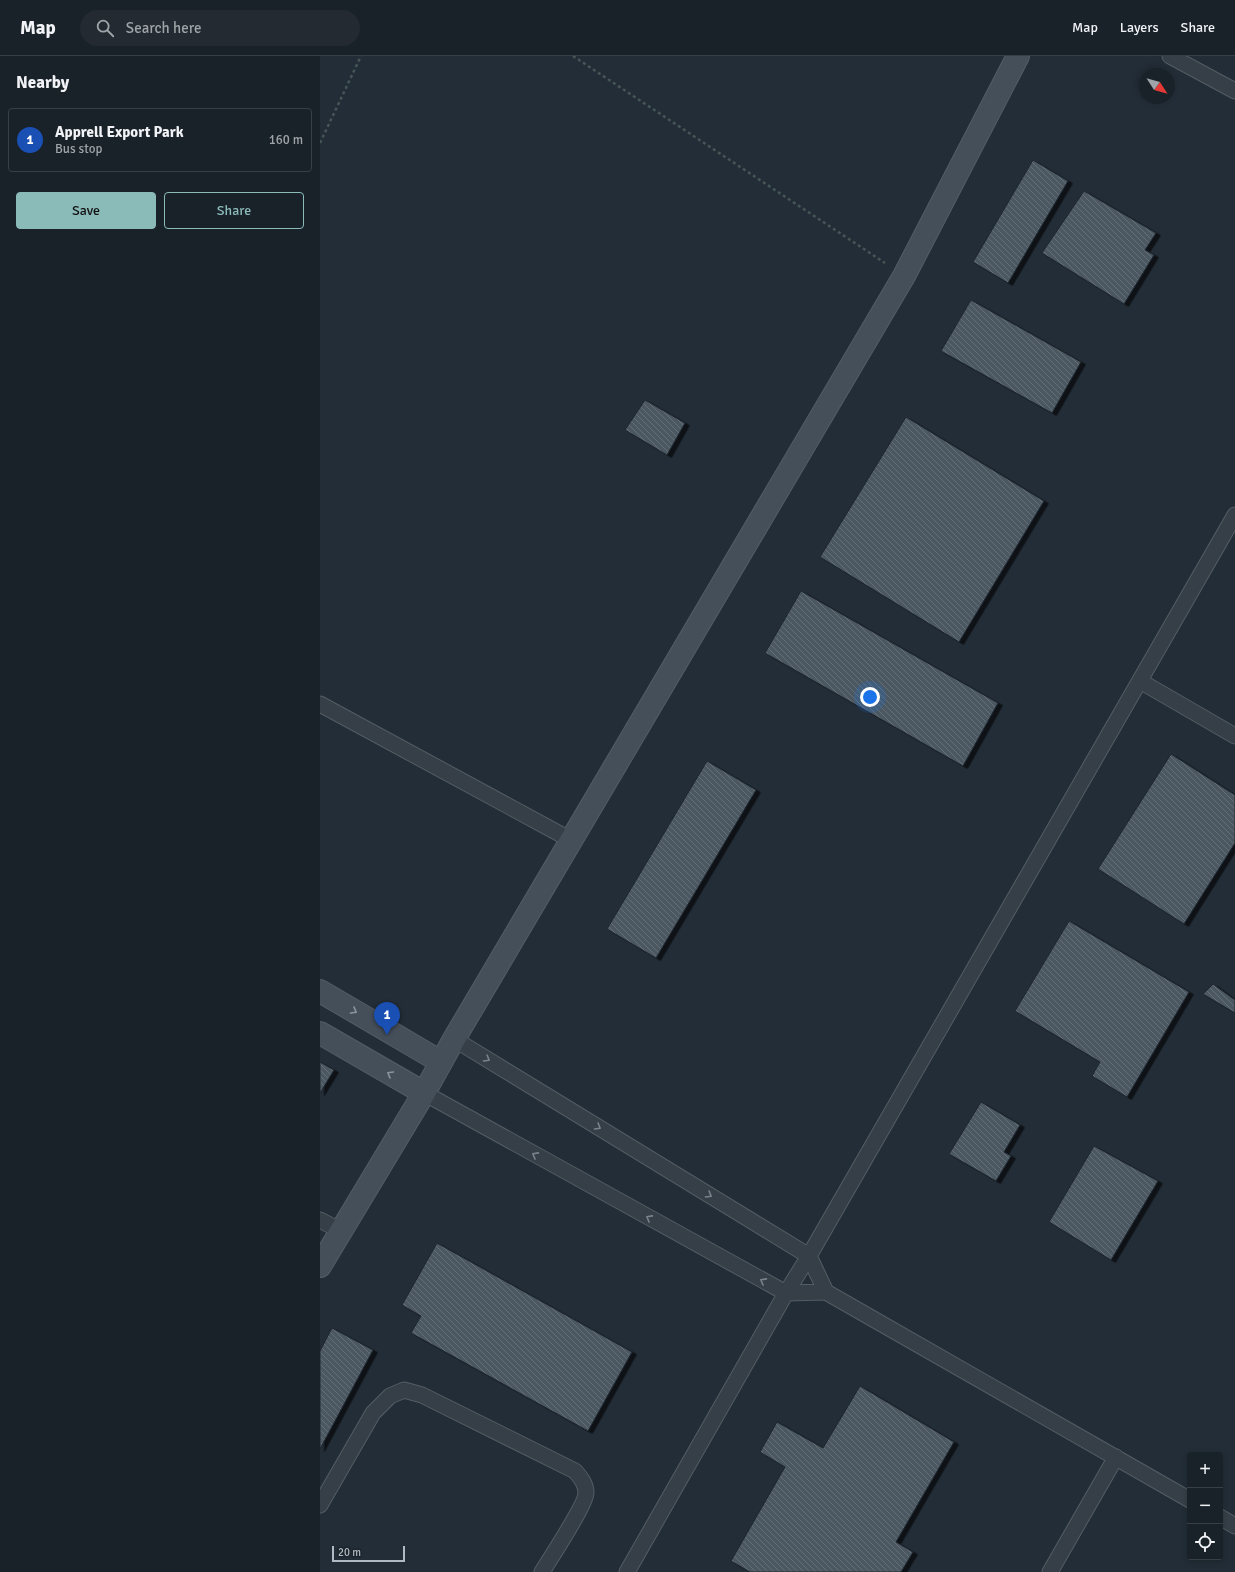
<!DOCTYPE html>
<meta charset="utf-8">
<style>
body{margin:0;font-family:Signika,sans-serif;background:#232a31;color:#f1f3f6}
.controls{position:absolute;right:12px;bottom:12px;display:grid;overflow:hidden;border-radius:4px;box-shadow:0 2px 6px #0003}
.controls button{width:36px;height:36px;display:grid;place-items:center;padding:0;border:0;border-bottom:1px solid #383f46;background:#1a2229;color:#f1f3f6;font:20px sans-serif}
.compass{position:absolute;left:819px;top:12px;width:36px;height:36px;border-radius:50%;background:#1a2229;box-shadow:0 2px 6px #0003;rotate:126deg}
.scale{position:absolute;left:12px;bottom:10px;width:73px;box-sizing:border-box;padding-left:4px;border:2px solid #b1bac3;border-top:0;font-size:11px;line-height:14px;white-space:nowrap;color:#b1bac3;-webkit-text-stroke:3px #1c242c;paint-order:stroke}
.you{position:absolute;left:550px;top:641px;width:14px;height:14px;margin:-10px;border:3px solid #fff;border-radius:50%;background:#1a73e8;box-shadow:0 0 0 6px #1a73e833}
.badge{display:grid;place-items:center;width:26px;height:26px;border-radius:50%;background:#8bbbb9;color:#fff;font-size:13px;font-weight:700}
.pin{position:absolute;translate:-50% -33px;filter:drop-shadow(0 1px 2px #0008)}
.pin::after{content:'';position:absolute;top:21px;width:14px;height:12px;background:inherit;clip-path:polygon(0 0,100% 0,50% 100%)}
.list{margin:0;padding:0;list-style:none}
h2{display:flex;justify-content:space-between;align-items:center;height:52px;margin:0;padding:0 16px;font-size:17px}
h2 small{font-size:13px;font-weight:400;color:#9fa4a8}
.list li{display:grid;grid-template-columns:26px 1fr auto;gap:12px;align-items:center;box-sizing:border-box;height:64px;margin:0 8px 8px;padding:0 8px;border:1px solid #383f46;border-radius:4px}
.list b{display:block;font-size:15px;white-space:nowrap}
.list p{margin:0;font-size:13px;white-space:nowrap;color:#9fa4a8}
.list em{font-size:13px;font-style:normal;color:#9fa4a8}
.actions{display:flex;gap:8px;padding:12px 16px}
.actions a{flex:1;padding:9px 0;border:1px solid #8bbbb9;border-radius:4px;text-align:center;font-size:14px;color:#8bbbb9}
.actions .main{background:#8bbbb9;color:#111}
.icon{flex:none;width:22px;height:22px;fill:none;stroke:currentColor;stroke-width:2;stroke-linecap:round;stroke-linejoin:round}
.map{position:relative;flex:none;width:915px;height:1516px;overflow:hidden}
header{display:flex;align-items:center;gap:24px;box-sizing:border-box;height:56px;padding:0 20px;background:#1a2229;border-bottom:1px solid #383f46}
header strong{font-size:19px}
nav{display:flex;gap:22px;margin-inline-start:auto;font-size:14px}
.search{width:280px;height:36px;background:#232a31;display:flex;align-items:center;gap:10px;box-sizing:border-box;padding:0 14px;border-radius:22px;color:#9fa4a8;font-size:15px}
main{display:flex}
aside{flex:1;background:#1a2229}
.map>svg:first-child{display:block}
.building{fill:url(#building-back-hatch);stroke:#1e262e;filter:url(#shadow)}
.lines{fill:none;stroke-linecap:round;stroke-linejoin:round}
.lane-casing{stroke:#545d65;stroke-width:17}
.secondary-casing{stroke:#545d65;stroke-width:24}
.path{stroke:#455657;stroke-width:2.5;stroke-dasharray:3 3;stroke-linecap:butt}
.lane{stroke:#363f47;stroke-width:15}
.secondary{stroke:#454f5a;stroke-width:22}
.oneway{stroke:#8b959e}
.oneway2{stroke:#7a838b}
</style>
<header>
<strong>Map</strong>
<div class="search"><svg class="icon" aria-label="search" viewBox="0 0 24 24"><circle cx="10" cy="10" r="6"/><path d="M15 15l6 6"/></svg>Search here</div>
<nav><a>Map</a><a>Layers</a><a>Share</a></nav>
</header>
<main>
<aside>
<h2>Nearby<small></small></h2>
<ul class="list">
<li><span class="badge" style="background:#1a4fb4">1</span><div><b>Apprell Export Park</b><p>Bus stop</p></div><em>160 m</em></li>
</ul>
<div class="actions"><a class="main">Save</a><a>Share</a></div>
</aside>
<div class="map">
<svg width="915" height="1516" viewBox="0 0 915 1516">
<defs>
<pattern id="building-back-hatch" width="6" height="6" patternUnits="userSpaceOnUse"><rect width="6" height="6" fill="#4c5862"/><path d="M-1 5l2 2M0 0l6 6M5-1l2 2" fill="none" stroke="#636e77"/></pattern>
<filter id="shadow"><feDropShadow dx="4.5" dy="2.5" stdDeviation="0" flood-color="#0009"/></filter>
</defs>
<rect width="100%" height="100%" fill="#232d37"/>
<path class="building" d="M713,104L748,125L688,227L653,206Z
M764,135L836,177L825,194L834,199L804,248L722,197Z
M651,244L761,306L732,357L621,295Z
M325,344L365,367L347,399L305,374Z
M586,361L724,445L639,586L500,501Z
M481,535L678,647L643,710L445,597Z
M851,698L915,739V787L864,868L778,813Z
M387,705L436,734L336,902L287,873Z
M749,865L869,936L807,1041L772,1020L780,1006L695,955Z
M893,928L915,944V957L883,938Z
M0,1006L14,1014L0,1037Z
M661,1046L700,1069L684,1096L691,1100L676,1125L629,1098Z
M774,1090L838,1125L791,1204L729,1166Z
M117,1187L312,1296L268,1375L91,1277L101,1260L82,1249Z
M12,1272L53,1294L0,1393V1295Z
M540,1330L634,1386L576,1486L593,1496L581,1516H430L411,1505L465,1411L440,1396L457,1366L503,1392Z"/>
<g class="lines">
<defs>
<path id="lane" d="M850,0L915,35
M820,625L915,680
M0,648L251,784
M134,983L489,1200L506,1236
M104,1037L466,1237L506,1236L870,1444
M0,1164L21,1175
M0,1449L53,1357L70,1340L84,1334L102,1339L255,1415C261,1422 266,1428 266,1437C266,1448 230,1503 222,1516
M900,1461L915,1470
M307,1516L466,1237L489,1200L915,459
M730,1516L796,1401"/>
<path id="secondary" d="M0,935L121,1006
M0,977L104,1037
M0,1210L104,1037L134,983L584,220L698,0"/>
</defs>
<use href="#lane" class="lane-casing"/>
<use href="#secondary" class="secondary-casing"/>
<path class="path" d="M253,0L565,207
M0,87L41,0"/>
<use href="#lane" class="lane"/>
<use href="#secondary" class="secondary"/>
</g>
<defs><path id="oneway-chevron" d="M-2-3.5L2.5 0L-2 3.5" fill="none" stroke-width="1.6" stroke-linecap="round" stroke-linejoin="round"/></defs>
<g class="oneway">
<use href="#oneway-chevron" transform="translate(34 955) rotate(30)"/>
<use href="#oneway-chevron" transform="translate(70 1018) rotate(-150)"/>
</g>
<g class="oneway2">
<use href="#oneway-chevron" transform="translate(167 1003) rotate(31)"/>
<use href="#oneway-chevron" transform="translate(278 1071) rotate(31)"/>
<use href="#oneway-chevron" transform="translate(215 1099) rotate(-151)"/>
<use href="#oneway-chevron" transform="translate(389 1139) rotate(31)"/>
<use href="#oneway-chevron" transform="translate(329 1162) rotate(-151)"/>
<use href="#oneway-chevron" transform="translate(443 1225) rotate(-151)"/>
</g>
</svg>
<div class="controls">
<button>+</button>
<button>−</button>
<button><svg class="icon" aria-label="locate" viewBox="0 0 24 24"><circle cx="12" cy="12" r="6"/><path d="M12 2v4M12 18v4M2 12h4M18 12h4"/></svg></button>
</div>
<svg class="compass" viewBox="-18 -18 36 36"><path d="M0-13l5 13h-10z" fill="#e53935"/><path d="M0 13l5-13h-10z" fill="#9fa4a8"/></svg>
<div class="scale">20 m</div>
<div class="you"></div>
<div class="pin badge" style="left:67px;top:979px;background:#1a4fb4">1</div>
</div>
</main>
